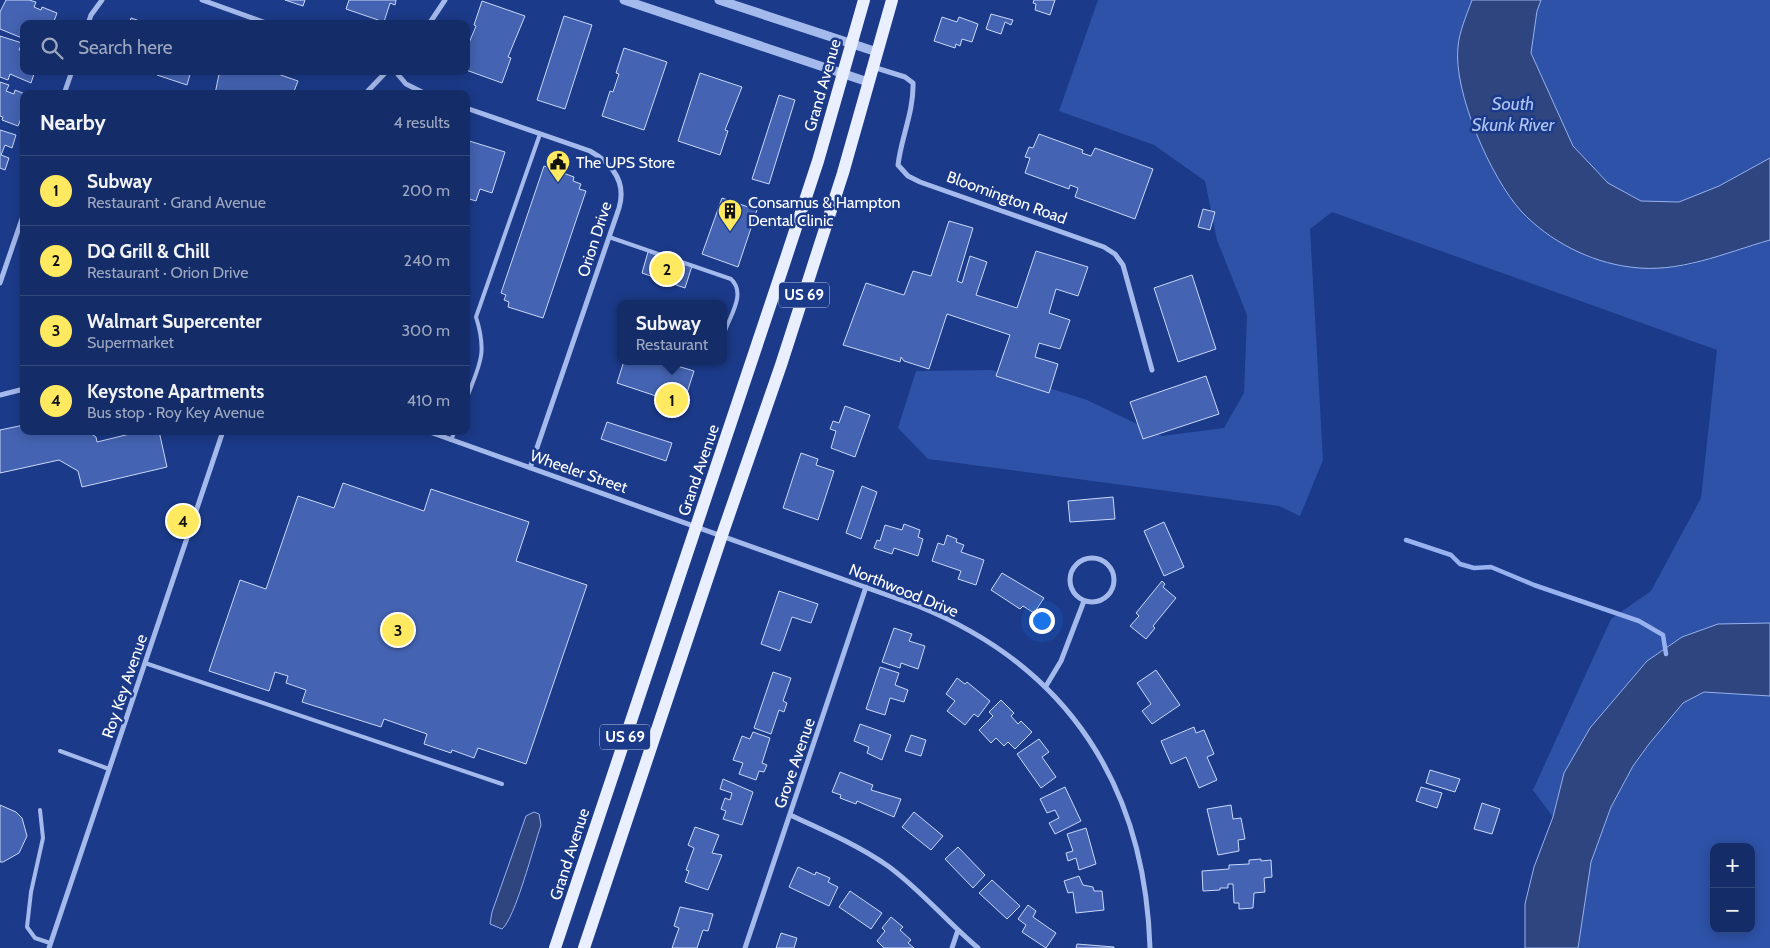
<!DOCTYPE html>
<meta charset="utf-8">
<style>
body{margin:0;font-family:Cabin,sans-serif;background:#213870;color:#f1f3f6}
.controls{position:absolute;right:15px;bottom:15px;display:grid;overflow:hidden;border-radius:10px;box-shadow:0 2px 12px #0003}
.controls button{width:45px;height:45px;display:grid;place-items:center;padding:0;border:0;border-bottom:1px solid #33487b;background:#142c67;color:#f1f3f6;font:25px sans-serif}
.you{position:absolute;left:1041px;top:620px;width:18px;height:18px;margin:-12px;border:4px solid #fff;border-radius:50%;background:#1a73e8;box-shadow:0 0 0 8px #1a73e833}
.badge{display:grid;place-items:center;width:32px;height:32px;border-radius:50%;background:#fee961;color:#111;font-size:16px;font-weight:700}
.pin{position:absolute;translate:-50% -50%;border:2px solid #fff;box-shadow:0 1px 5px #0006}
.popup{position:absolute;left:617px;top:300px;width:110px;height:65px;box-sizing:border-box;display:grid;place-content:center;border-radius:10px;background:#142c67;filter:drop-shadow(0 1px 4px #0005);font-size:16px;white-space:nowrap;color:#9da7c0}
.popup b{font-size:19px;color:#f1f3f6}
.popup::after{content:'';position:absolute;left:50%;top:100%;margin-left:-10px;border:10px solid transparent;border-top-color:#142c67}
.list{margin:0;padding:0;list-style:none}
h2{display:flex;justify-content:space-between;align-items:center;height:65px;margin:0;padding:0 20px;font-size:21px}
h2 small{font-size:16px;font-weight:400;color:#9da7c0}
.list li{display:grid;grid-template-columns:32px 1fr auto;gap:15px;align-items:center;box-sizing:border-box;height:70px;padding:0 20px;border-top:1px solid #33487b}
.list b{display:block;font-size:19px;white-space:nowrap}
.list p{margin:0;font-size:16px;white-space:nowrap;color:#9da7c0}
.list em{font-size:16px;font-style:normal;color:#9da7c0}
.icon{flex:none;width:28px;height:28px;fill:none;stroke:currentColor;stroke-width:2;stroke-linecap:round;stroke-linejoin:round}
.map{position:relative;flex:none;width:1770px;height:948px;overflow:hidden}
.search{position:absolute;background:#142c67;box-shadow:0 2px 12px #0003;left:20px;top:20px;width:450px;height:55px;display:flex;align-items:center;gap:12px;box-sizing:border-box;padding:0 18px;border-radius:10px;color:#9da7c0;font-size:19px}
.panel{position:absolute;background:#142c67;box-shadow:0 2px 12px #0003;left:20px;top:90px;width:450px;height:345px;border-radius:10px}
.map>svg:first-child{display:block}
.green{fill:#2e52a7;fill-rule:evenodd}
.water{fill:#2e4580;stroke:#97b2ef}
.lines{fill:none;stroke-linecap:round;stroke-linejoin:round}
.stream{stroke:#97b2ef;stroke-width:4.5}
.building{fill:#4463b2;stroke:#cad8f9}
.service{stroke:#a5baec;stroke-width:4}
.minor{stroke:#a5baec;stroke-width:5}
.tertiary{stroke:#a5baec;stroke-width:9}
.primary{stroke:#eaefff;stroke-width:12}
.labels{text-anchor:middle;stroke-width:5;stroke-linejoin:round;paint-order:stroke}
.shield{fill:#1b3a89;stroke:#bbc4dc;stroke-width:1}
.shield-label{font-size:15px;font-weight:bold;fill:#fff}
.street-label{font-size:16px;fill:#fff;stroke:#1b3a89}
.poi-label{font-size:16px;fill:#fff;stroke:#1b3a89;text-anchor:start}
.water-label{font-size:18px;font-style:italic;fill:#b0c5f4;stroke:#1b3a89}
</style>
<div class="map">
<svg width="1770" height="948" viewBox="0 0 1770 948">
<rect width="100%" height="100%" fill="#1b3a89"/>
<path class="green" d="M1098,0H1472L1468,12L1521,210L1558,241L1591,258L1665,268L1689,265L1770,240V623L1647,661L1590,728L1564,773L1553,817L1533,790L1611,619L1651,591L1701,498L1717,350L1332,212L1310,229L1323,460L1300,516L1279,506L928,459L898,428L916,371L992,370L1087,400L1162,436L1224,428L1244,393L1247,315L1217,240L1205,181L1154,145L1059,111Z
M1541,0H1770V158L1719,186L1679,202L1641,201L1608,183L1573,146L1531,53L1537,11Z
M1704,692L1770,696V948H1578L1591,862L1611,807L1633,766L1666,722L1683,703ZM1714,847H1751V929H1714Z"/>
<path class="water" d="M1472,0H1541L1537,11L1531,53L1573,146L1608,183L1641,201L1679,202L1719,186L1770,158V240C1724,253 1679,274 1630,267C1590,262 1549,241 1521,211C1491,178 1453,92 1458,47C1459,32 1467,14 1472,0Z
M1770,623V696L1704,692L1683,703L1649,744L1633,766L1611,807L1591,862L1578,948H1525V904L1534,867L1553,817L1564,773L1590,728L1647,661L1682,637L1718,624Z
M534,812L539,814L541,825C534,845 515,919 502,929L490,924L492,912L526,816Z"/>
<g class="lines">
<path class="stream" d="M1406,540L1451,555L1460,564L1474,568L1491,567L1534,585L1639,621L1663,635L1666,654"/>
</g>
<path class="building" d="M6,0H29L36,2L34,7L41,10L42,7L57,13L53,24H24L22,38L0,29V12Z
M285,0H305L303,6Z
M349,0H396L395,5L390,3L384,22L346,9Z
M1034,0H1055L1050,15L1035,10L1036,4L1033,3Z
M482,1L525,16L508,57L511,58L502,83L466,70V50L476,26L474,25Z
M991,14L1013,20L1011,25L1005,22L1001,34L986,29Z
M564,16L592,25L565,109L537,100Z
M942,17L957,22L959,17L978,24L972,42L962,39L960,46L956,44L955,48L934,41Z
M131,18L149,24H129Z
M0,36L22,43L19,50L24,51V71H35L31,83L10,74L8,80L0,77Z
M624,48L667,62L644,130L602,116L610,91L613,92L619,74L616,73Z
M158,71H191L187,85L157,75Z
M223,71H275V73L298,81L293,94H215L219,74L221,75Z
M700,73L742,87L725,130L728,131L720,155L678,141Z
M0,82L9,85L6,91L14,94L15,90L25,94L24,111L18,126L2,120L3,117L0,116Z
M779,95L795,100L769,184L752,179Z
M0,130L16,135L12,148L5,145L1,155L9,158L5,170L0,168Z
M1039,134L1083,150L1082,153L1091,156L1095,148L1153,169L1135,219L1075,197L1078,188L1070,185L1069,189L1025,173L1030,158L1025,157L1029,147L1033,148Z
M466,140L505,152L492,193L480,189L476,201L466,198Z
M544,166L574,177L573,181L581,184L579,189L586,191L543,318L508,307L509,302L504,300L506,295L501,293Z
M722,198L757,210L738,267L702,254Z
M1203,209L1215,212L1210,230L1198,227Z
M949,221L973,228L957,281L962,283L970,256L987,262L976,295L1017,308L1036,251L1088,267L1078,296L1056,289L1049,313L1070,320L1060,349L1039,343L1035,357L1058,364L1049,393L996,376L1010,335L947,314L929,369L904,361L901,357L900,362L843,345L866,283L904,295L913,271L931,276Z
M648,252L692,266L685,288L642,273Z
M1192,275L1216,349L1178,362L1154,288Z
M624,361H675L674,365L694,371L683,405L617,383Z
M1206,376L1219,414L1143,439L1130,402Z
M845,406L870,415L855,457L831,448L836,431L830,429L833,421L839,423Z
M607,422L672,443L666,461L601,439Z
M24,425V431H87L96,437L97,442L142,431H159L167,467L82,487L78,471L59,460L0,473V430Z
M801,453L818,459L816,465L834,471L818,520L783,508Z
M343,483L424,511L431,489L529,522L516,561L587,585L526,764L478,748L474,758L452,750L451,753L424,744L427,734L384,719L381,727L302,702L306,690L286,683L288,676L275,672L269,691L209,671L240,580L266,589L298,496L334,508Z
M862,486L877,492L861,539L846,533Z
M1113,497L1115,519L1070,522L1068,501Z
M1164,522L1184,567L1164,576L1144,531Z
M904,524L920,530L918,537L923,539L918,556L894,548L892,554L874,548L877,540L880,541L885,525L902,530Z
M947,535L957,539L956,542L964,545L961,552L984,560L976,585L958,579L961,571L932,561L938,543L944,545Z
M1002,573L1044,598L1034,613L1023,606L1020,609L991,590Z
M1162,581L1165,584L1163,587L1176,598L1153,626L1155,628L1146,639L1130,626L1139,616L1136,613Z
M779,591L818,604L811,623L792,617L780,651L761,644Z
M894,628L912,634L909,641L925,646L918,669L901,663L900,668L882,662Z
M880,667L899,673L895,685L908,690L904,702L890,698L885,715L866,709Z
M1156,670L1180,705L1152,724L1142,711L1151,704L1137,683Z
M773,672L791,678L783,701L787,703L784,712L779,710L771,734L754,728Z
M957,678L965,684L967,682L990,701L978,717L974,714L965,725L947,711L955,701L946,694Z
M1001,700L1014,713L1011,716L1018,724L1021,721L1032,732L1015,749L1008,742L1004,746L996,738L991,743L979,730L993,716L989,712Z
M860,724L891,735L882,760L867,753L869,747L854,741Z
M1194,727L1196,733L1204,730L1214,754L1207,757L1217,780L1199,788L1186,757L1171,764L1161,741Z
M753,732L770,738L762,763L767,765L764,772L759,771L756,780L739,774L743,763L733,760L742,736L750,739Z
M911,735L926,740L921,756L905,751Z
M1039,739L1049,752L1042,757L1056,777L1041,788L1017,754Z
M1430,770L1460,779L1455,792L1426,783Z
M840,772L873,785L871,790L901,799L894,817L857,801L856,804L840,798L841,795L832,792Z
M723,779L753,792L742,825L723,819L726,811L721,809L725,798L730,800L732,793L720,789Z
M1065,787L1081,821L1055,834L1049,823L1059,818L1055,810L1047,813L1040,799Z
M1421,787L1442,793L1437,808L1416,801Z
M1482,803L1500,809L1492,834L1474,829Z
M0,805L16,812L22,818L27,836L19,853L3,862H0Z
M1231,805L1233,819L1241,818L1245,839L1238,840L1239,851L1218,855L1207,809Z
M914,812L943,836L931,850L902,827Z
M695,827L719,835L712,853L722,855L708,890L685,882L689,871L686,870L694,848L688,845Z
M1086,828L1096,864L1079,870L1076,858L1068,861L1066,853L1073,851L1067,834Z
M958,847L985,875L973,888L945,859Z
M1261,859V861L1271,860L1272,877L1264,878L1265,892L1254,893L1253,908L1239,909V903H1234L1233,884H1228V888H1220V890L1203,891L1202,871L1229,869V865L1249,864V860Z
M798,867L815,875L816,872L830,878L828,882L838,887L829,906L789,887Z
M1079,876L1083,885L1093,887L1094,891H1102L1104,910L1076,913L1073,892L1068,893L1064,881Z
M992,880L1020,906L1007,919L979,893Z
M850,891L882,913L871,929L839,907Z
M1028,905L1036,911L1033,917L1056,933L1046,948L1022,932L1026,925L1018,919Z
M680,907L713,914L708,931L703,930L697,948H672L679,928L674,926Z
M891,917L903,927L900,930L911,940L908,943L914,948H884L877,941L885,931L882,928Z
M781,933L797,938L794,948H776Z
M1077,944L1114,947V948H1076Z"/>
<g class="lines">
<path class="service" d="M609,237L731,279C746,293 731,314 725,331
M466,400C479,365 488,355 476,317L540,134
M451,440L455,431
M145,663L502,784
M60,751L109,769
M40,810L43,838L31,892L27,927L35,938L50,943"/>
<path class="minor" d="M202,0L269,24
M88,24L91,15L102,0
M429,24L445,0
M873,67L905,77L913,83C914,111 901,138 898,165L908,176L920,182L1104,247L1115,254L1123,265L1152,370
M395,71L406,84L426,94
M64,94L72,71
M365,94L387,71
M466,108L590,151C611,163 627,181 619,208L530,468
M0,283L24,213
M0,395L24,389
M427,431L918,606C1069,667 1145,787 1150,948
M1070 580a22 22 0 1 1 44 0a22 22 0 1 1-44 0Z
M1046,686L1061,661L1084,601
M790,815C823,830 858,845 888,866C921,890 947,922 978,948
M49,948L223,431
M745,948L866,587
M952,948L958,930"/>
<path class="tertiary" d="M624,0L868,82
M719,0L877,52"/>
<path class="primary" d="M555,948L784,264L818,161L864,0
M584,948L722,535L781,365L843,173L892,0"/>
</g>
<defs>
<symbol id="civic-pin" viewBox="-11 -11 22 30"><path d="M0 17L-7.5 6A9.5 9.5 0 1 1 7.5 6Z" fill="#fee961" stroke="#1b3a89"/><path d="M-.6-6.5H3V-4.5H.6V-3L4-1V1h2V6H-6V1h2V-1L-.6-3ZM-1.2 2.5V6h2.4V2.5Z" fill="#111"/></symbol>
<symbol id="building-pin" viewBox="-11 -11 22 30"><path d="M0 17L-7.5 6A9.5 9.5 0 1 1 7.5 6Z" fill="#fee961" stroke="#1b3a89"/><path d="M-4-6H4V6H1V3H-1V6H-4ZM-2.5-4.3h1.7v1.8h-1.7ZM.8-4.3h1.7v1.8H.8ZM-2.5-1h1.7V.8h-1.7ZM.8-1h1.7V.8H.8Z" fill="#111"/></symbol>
</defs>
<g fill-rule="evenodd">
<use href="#civic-pin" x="544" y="148" width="28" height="38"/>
<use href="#building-pin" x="716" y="197" width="28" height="38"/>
</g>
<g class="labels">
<g class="shield">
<rect x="779" y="282.5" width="50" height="25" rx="4"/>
<rect x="600" y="724.5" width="50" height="25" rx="4"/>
</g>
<g class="shield-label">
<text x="804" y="300">US 69</text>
<text x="625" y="742">US 69</text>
</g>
<g class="street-label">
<text transform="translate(822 85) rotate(-74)" y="6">Grand Avenue</text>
<text transform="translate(1007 197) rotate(20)" y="6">Bloomington Road</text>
<text transform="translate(594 239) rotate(-72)" y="6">Orion Drive</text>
<text transform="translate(698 470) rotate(-71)" y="6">Grand Avenue</text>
<text transform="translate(579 471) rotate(19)" y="6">Wheeler Street</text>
<text transform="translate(904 590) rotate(22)" y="6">Northwood Drive</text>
<text transform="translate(124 686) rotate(-71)" y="6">Roy Key Avenue</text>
<text transform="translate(794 763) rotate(-71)" y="6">Grove Avenue</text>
<text transform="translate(569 854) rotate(-72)" y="6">Grand Avenue</text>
</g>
<g class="poi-label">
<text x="576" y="168">The UPS Store</text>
<text x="748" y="208">Consamus &amp; Hampton<tspan x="748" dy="18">Dental Clinic</tspan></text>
</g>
<g class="water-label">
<text x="1513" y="110">South<tspan x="1513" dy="21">Skunk River</tspan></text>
</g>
</g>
</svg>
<div class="controls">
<button>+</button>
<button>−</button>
</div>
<div class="you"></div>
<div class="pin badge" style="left:672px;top:400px">1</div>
<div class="popup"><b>Subway</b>Restaurant</div>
<div class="pin badge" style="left:667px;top:269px">2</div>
<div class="pin badge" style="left:398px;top:630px">3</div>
<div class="pin badge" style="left:183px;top:521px">4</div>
<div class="search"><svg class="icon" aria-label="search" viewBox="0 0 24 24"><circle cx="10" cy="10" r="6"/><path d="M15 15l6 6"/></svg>Search here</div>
<section class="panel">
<h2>Nearby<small>4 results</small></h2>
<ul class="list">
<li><span class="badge">1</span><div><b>Subway</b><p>Restaurant · Grand Avenue</p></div><em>200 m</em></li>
<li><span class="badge">2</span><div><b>DQ Grill &amp; Chill</b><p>Restaurant · Orion Drive</p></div><em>240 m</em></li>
<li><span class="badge">3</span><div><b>Walmart Supercenter</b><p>Supermarket</p></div><em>300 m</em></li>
<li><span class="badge">4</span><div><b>Keystone Apartments</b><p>Bus stop · Roy Key Avenue</p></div><em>410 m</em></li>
</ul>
</section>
</div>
